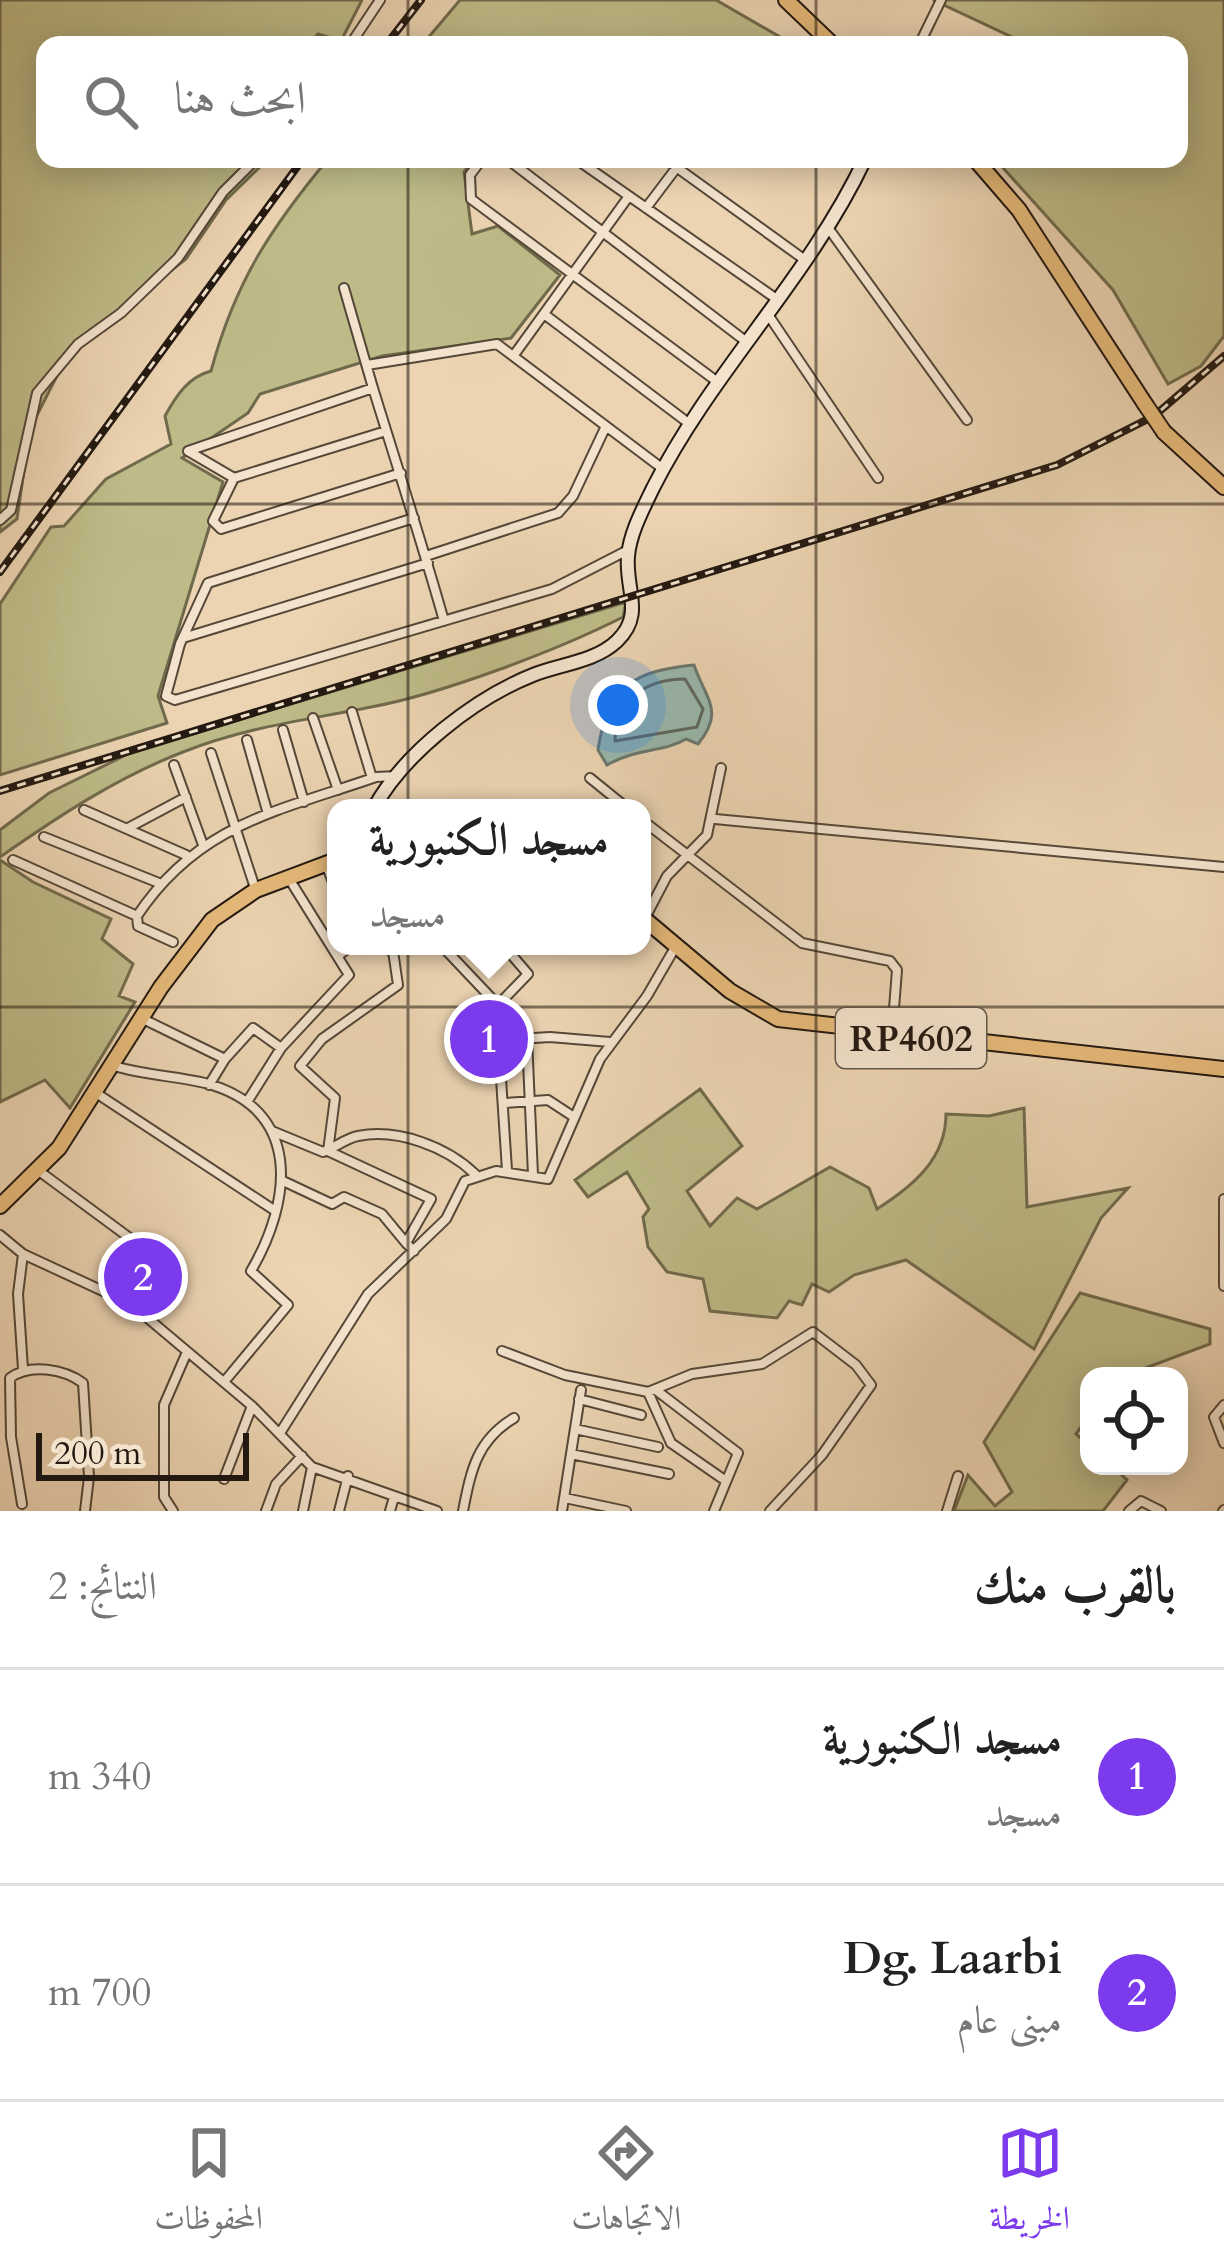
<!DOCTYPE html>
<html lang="ar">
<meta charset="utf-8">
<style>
body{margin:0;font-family:Cardo,Amiri,serif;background:#f6f6f6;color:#222;direction:rtl}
.controls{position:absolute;right:36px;bottom:36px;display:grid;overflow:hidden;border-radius:24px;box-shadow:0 6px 30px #0003}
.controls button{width:108px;height:108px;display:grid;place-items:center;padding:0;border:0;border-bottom:3px solid #e0e0e0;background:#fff;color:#222;font:60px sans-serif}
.scale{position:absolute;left:36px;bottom:30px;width:213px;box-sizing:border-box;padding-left:12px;border:6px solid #231911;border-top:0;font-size:33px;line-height:42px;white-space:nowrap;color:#231911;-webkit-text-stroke:9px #f3e3cd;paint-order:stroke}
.you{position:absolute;left:618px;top:705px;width:42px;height:42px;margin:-30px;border:9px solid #fff;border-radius:50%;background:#1a73e8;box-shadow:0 0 0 18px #1a73e833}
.badge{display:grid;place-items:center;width:78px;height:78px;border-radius:50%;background:#7c3aed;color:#fff;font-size:39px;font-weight:700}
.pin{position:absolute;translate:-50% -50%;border:6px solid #fff;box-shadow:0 3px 12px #0006}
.popup{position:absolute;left:327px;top:799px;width:324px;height:156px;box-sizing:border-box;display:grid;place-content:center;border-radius:24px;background:#fff;filter:drop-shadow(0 3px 9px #0005);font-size:39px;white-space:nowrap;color:#767676}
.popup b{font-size:45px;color:#222}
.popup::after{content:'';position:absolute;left:50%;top:100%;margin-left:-24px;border:24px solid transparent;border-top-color:#fff}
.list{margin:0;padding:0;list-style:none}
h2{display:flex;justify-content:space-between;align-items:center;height:156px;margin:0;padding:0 48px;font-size:51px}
h2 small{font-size:39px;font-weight:400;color:#767676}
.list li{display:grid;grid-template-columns:78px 1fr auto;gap:36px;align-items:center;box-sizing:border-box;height:216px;padding:0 48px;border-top:3px solid #e0e0e0}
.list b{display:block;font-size:45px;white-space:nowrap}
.list p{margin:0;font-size:39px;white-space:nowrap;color:#767676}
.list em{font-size:39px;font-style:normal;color:#767676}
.icon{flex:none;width:66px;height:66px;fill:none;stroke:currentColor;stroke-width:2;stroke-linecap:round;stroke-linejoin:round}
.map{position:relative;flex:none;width:1224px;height:1511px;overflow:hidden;direction:ltr}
.search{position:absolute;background:#fff;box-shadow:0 6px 30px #0003;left:36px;right:36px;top:36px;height:132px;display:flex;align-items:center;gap:30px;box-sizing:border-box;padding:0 42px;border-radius:24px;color:#767676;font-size:45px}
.sheet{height:588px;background:#fff}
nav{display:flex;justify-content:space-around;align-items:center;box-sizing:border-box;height:168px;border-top:3px solid #e0e0e0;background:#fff;font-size:33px;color:#767676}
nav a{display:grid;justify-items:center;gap:6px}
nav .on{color:#7c3aed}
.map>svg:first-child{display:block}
.green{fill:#bebb88;stroke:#706a4c;stroke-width:3}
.water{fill:#99b8ad;stroke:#6a786f;stroke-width:3}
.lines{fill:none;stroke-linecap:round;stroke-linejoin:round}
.shore{stroke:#5e685f;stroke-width:3}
.minor-casing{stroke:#554839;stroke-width:12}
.secondary-casing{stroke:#231911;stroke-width:16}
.primary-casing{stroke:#231911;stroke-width:18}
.trunk-casing{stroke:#231911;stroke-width:18}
.minor{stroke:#f3e3cd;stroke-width:8}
.secondary{stroke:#f3e3cd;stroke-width:12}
.primary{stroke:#e6ba79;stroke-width:14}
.trunk{stroke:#e6ba79;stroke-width:14}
.rail-casing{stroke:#231911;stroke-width:8}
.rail{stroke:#f3e3cd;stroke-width:3;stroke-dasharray:9;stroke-linecap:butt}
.trunk-bridge-casing{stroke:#231911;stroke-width:18;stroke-linecap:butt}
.trunk-bridge{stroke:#e6ba79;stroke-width:14}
.grid{fill:none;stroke:#231911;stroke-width:3;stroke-opacity:0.55}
.labels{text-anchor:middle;stroke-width:10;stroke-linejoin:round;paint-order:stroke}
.shield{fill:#f3e3cd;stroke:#615649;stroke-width:3}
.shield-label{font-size:36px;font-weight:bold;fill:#231911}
</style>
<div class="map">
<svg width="1224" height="1511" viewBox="0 0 1224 1511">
<rect width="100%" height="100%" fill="#ecd4b2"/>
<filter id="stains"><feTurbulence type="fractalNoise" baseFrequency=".00167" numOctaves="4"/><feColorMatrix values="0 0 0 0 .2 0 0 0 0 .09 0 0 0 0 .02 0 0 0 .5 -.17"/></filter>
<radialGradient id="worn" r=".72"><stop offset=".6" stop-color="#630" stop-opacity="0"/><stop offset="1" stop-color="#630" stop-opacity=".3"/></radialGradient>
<path class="green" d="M0,0H362L341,41L318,34L308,45H45V159H268L226,200L186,259L71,348L30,429L17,519L0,532Z
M460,0H716L794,45H422Z
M933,0H1224V336L1201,366L1168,384L1113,290L995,159H1179V45H1029Z
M328,159H473L464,172L472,234L498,226L560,275L511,338L382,356L260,394L248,413L182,458L223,482L158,696L167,723L0,775V604L51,527L64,526L106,479L171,444L165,416C176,396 188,377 211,371C235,282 270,229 328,159Z
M626,602L623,617C558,650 442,694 371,707C307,720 245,727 183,752C116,778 59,816 0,857V830L49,793L130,753Z
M0,860L33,882L111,919L102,939L133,964L119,996L135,1002L70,1108L45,1080L0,1102Z
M700,1089L742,1146L687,1191L710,1226L737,1198L757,1209L830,1167L869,1188L877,1209C913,1186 946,1159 946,1114L989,1116L1024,1108L1027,1207L1128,1188L1101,1218L1034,1349L906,1260L854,1275L829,1292L812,1284L802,1305L789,1301L777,1318L710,1311L703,1279L667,1272L648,1247L643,1217L649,1209L627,1172L588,1197L575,1180Z
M1080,1293L1210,1329V1344L1124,1376H1089V1416L1076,1434L1089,1445V1466H1112L1127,1480L1103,1511H954L968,1475L995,1506L1012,1492L984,1442Z"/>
<path class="water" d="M694,665C706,700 725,711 698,744L686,739C665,752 636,748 607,765L598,750C607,686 634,671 694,665Z"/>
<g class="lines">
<path class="shore" d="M685,679L703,709L697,727L615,741C615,700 646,679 685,679Z"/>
<defs>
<path id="minor" d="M350,45L380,0
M919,45L941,0
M482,159L470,175L471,199L719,383
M507,159L748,343
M576,159L778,300
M665,159L805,260
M646,208L683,159
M829,229L967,420
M344,288L373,388
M544,314L691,425
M769,316L878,478
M514,355L629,196
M367,365L497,344L663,469
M401,473L221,529L213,521L234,478L188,451L373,388C397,466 422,543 444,621
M234,478L386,431
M414,518L208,583L180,644L166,696L175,700L552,589L628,550
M0,520L11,510L37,393L78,344L121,313L178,258L223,192L256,159
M426,556L558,513L573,496L606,426
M183,638L428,563
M352,712L372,778
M313,718L338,790
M283,730L304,802
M247,740L268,814
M211,753L255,888
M174,765L203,845
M590,778L627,808
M84,810L186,855
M715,819L1224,867
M642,820L802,943L890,961L897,970L892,1034
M128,828L186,797
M44,837L159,883
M13,860L137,916C198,824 278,811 376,777L397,776
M326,864L336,890
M137,916L138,926L173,942
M645,918L667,876L707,835L721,768
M386,946L392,952L400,946
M442,946L496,1003L507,1170
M393,951L398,985L322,1039L300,1066L335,1098L328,1151L431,1199L406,1243L414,1251
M339,955L351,946
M498,1005L528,974L504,946
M141,1018L225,1059L209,1085
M527,1038L533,1175
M502,1040L550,1037L610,1042
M225,1059L253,1028L281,1048L349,975L288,877
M114,1066C144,1075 175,1076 205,1083C303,1109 292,1201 251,1271L288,1305L224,1382
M96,1093L274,1210
M247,1102L281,1048
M505,1103L548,1100L574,1117
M272,1131L323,1152C335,1148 346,1138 358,1136C398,1128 447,1147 475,1174
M39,1171L165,1264
M283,1181L332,1204L344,1197L382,1214L406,1243
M1224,1199V1286
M0,1235L23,1254L131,1304L252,1406L312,1467L437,1511
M23,1254L18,1294L23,1369
M502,1351L565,1375L648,1392L692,1374L762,1364L813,1332L856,1365L871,1385L822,1455L770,1511
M656,1390L738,1453L714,1511
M648,1392L671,1443L726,1481
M579,1399L641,1415
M1224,1405L1214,1417L1224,1443
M575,1429L658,1447
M280,1433L368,1294L446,1219L465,1181L496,1171L548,1179L600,1059L647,996L676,946
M571,1454L669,1474
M224,1479L252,1406
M565,1498L626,1511
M22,1504L11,1437L10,1378C30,1363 64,1369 83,1383L89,1477L85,1511
M173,1511L164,1497V1405L187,1352
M266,1511L276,1484L302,1456
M303,1511L312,1467
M339,1511L348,1476
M390,1511L394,1497
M463,1511C471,1470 477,1440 514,1418
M562,1511L581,1390
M947,1511L958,1476
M1129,1511L1141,1501L1161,1511
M1223,1511L1224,1510"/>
<path id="secondary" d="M374,808C404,753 475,698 533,675C560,664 595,662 617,641C645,614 625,590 628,556C630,533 643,509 653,488C712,371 809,278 865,159"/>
<path id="primary" d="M642,917L730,991L778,1019L1224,1069
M0,1206L59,1148L161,987L212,920L256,890L336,860"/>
<path id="trunk" d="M786,0L833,45
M975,159L1019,210L1145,404
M1164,432L1224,487"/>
</defs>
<use href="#minor" class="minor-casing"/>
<use href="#secondary" class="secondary-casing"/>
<use href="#primary" class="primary-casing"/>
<use href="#trunk" class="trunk-casing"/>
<use href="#minor" class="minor"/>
<use href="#secondary" class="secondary"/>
<use href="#primary" class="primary"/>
<use href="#trunk" class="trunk"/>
<defs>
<path id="rail" d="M386,45L421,0
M0,572L303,159
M0,791L1057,465L1154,416L1224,356"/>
</defs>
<use href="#rail" class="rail-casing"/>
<use href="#rail" class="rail"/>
<defs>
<path id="trunk-bridge" d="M1145,404L1164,432"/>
</defs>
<use href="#trunk-bridge" class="trunk-bridge-casing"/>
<use href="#trunk-bridge" class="trunk-bridge"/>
</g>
<path class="grid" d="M408,0V45M816,0V45M408,159V1511M816,159V1511M0,504H1224M0,1007H1224"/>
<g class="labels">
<rect class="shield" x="836" y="1008" width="150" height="60" rx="9"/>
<g class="shield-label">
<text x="911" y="1051">RP4602</text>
</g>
</g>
<rect width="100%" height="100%" filter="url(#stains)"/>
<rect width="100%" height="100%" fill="url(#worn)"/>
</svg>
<div class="controls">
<button><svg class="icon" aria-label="locate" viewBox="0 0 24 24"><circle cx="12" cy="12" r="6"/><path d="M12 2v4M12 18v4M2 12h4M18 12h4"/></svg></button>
</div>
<div class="scale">200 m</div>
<div class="you"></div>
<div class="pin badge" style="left:489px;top:1039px">1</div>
<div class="popup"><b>مسجد الكنبورية</b>مسجد</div>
<div class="pin badge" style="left:143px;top:1277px">2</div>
<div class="search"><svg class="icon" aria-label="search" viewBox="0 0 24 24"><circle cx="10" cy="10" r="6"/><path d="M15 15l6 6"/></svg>ابحث هنا</div>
</div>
<section class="sheet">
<h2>بالقرب منك<small>النتائج: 2</small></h2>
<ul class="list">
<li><span class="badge">1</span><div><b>مسجد الكنبورية</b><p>مسجد</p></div><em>340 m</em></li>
<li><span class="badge">2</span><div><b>Dg. Laarbi</b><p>مبنى عام</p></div><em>700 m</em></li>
</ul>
</section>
<nav>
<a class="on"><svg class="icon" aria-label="map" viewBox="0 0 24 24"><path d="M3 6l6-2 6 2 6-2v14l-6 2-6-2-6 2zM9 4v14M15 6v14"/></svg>الخريطة</a>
<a><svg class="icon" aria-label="directions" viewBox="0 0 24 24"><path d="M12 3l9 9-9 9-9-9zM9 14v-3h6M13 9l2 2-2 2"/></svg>الاتجاهات</a>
<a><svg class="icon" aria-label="saved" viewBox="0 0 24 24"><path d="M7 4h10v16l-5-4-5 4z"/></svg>المحفوظات</a>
</nav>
